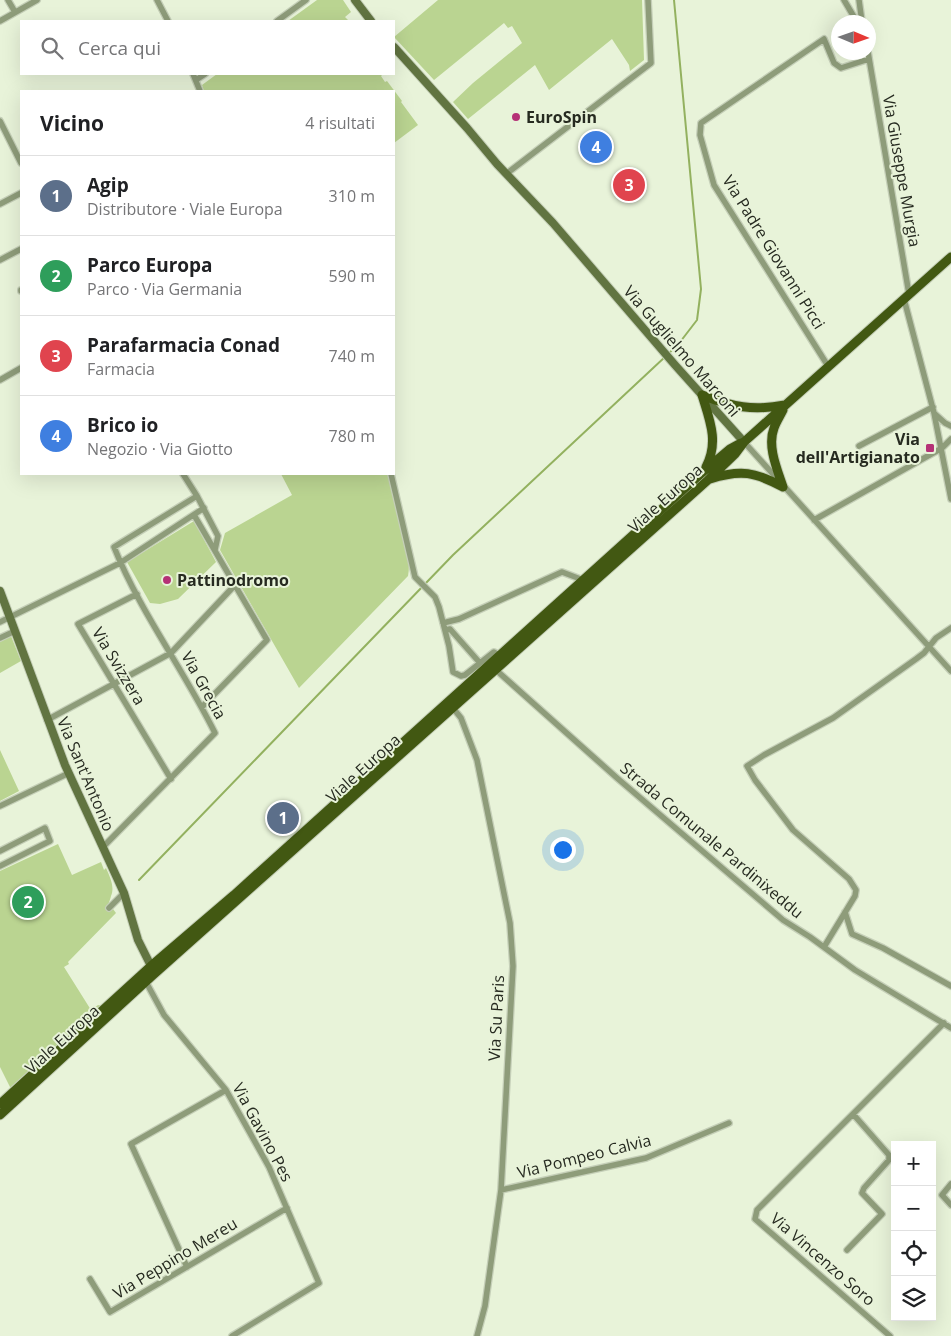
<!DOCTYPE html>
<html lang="it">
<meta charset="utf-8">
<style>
body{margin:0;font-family:"Open Sans",sans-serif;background:#f6f6f6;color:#202124}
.controls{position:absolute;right:15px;bottom:15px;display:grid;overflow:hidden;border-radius:0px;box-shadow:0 5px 20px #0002}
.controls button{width:45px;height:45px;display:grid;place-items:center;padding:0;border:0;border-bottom:1px solid #e0e0e0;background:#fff;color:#202124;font:25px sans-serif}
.compass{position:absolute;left:831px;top:15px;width:45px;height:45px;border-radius:50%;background:#fff;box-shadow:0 5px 20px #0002;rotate:92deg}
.you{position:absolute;left:562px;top:849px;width:18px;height:18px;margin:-12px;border:4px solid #fff;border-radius:50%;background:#1a73e8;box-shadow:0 0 0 8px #1a73e833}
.badge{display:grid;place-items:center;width:32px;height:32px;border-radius:50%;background:#111827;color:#fff;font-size:16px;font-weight:700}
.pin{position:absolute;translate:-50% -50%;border:2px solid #fff;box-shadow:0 1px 5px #0006}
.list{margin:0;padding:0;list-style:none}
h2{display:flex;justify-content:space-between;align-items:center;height:65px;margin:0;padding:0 20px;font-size:21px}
h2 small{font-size:16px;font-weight:400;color:#757577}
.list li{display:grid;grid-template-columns:32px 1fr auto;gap:15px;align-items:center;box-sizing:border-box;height:80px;padding:0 20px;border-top:1px solid #e0e0e0}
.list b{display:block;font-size:19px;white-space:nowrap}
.list p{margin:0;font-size:16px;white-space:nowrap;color:#757577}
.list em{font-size:16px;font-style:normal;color:#757577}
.icon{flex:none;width:28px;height:28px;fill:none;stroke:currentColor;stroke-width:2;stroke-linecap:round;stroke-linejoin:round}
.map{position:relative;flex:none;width:951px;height:1336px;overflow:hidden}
.search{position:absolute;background:#fff;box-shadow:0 5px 20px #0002;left:20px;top:20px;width:375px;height:55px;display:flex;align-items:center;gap:12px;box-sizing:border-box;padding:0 18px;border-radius:0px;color:#757577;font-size:19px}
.panel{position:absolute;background:#fff;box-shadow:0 5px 20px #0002;left:20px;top:90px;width:375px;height:385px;border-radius:0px}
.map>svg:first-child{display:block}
.green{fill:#bad491}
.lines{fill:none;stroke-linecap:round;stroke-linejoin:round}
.stream{stroke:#93b15f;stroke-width:2}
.street-casing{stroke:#c5cfb8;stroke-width:8}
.secondary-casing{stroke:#c5cfb8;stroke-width:10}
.primary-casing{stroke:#c5cfb8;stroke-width:11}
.street{stroke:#8e9c7a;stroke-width:5.5}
.secondary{stroke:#617441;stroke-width:8}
.primary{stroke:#425812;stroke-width:9}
.poi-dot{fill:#b53176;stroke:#e8f3d9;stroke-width:2}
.labels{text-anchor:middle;stroke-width:4;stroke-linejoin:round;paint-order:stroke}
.poi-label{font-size:16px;font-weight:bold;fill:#262a20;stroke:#e8f3d9;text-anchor:start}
.street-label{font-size:16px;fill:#262a20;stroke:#e8f3d9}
</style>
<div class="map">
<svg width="951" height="1336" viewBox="0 0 951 1336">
<rect width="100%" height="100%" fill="#e8f3d9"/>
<path class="green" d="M317,0H343L351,12L345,17L349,21H288Z
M438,0H642L644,60L630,71L629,65L612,39L549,90L535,65L468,119L453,102L473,83L522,43L512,26L508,28L504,23L434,80L394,37Z
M217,74H383L381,76L385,82L387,81L402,101L401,102L418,125L394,143V91H204L202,85Z
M281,474H390C396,501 413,550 408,576L299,688L220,550L225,533L292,495Z
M194,521L216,562L178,599L160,604L150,603L127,562Z
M11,636L21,661L0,673V642Z
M0,750L19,791L0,801Z
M58,844L72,875L101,862L104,870L106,868C110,877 115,887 111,896C110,901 108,903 108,908L113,909L116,913L68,962L69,964L64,967L91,1010L98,1005L103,1006L12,1091L0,1067V871Z"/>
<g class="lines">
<path class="stream" d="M669,353L677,346L697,320L701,289L674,0
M139,880L453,555L666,356"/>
<defs>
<path id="street" d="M8,0L15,12
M157,0L168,21
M844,0L857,22
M859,0L862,22
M0,21L37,0
M277,21L306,0
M868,52L909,294
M193,74L200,91
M196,80L205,74
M0,121L21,163
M506,174L651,63L648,0
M0,204L21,193
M0,260L21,249
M21,290V291
M904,299L934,413L951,499
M828,366L714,185L700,135L701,123L824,39L834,63L841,68L869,59
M0,380L21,368
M935,414L945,423L951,426
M744,442L951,671
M859,446L933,407
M183,474L197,496L218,536L215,550
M391,474L415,577L435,597L439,607L449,646L453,672L461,676L465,675L494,652L499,655
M194,515L267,640L202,707
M814,520L942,448L951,439
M137,594L78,624L171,779
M0,622L120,563L204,508
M443,623L459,619L562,572L583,580
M445,630L450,629L480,663
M0,638L15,631
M496,670L617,778L783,920L810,937L855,970L951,1028
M453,708L461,718L477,760L510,923L513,966L501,1190L485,1306L477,1336
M47,720L171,653L235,585
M0,806L69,773
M103,847L215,733C184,670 140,612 114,547L197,496
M0,851L45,828L50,841L0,866
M109,908L124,893
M845,912L852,934L883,948L951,986
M824,947L855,896L856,890L849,879L793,830L755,780L747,766L764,755L833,718L916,659L924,653L936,638L951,628
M146,982L164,1015L226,1090L269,1167L319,1283L232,1336
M951,1184L942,1195L951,1205
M501,1190L646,1158L729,1123
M847,1250L882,1214L862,1193L864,1188L889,1160V1155L853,1114
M187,1267L131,1144L226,1090
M90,1279L110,1312L287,1208
M890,1336L755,1219L757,1210L944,1023"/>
<path id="secondary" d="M355,0L371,21
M394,47L467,128L497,164L553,223L675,365L744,442
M0,591L65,765L124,893L138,940L151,966"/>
<path id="primary" d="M702,395C732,407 753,411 785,405
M702,395C710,421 719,442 706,467
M783,410C780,416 776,422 774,428C767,446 777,469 783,487
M710,479C741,469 755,472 783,487
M0,1104L151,966L234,895L704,471L730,449L741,443
M0,1115L152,976L708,480L735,454L744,442L951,257"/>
</defs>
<use href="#street" class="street-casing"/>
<use href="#secondary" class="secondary-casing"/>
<use href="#primary" class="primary-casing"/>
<use href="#street" class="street"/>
<use href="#secondary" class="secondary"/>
<use href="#primary" class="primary"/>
</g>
<g class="poi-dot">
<circle cx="516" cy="117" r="5"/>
<rect x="925" y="443" width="10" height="10" rx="2.5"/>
<circle cx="167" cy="580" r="5"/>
</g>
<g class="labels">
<g class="poi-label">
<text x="526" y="123">EuroSpin</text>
<text x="920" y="445" text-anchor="end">Via<tspan x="920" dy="18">dell'Artigianato</tspan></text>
<text x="177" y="586">Pattinodromo</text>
</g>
<g class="street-label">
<text transform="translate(902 171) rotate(80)" y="6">Via Giuseppe Murgia</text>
<text transform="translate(774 252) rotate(58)" y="6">Via Padre Giovanni Picci</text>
<text transform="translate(682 351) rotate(49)" y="6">Via Guglielmo Marconi</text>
<text transform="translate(665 498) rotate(-42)" y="6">Viale Europa</text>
<text transform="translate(119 666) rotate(59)" y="6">Via Svizzera</text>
<text transform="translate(204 685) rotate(61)" y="6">Via Grecia</text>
<text transform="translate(363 768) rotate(-42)" y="6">Viale Europa</text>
<text transform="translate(86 774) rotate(67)" y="6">Via Sant'Antonio</text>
<text transform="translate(712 840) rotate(40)" y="6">Strada Comunale Pardinixeddu</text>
<text transform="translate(496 1018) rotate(-87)" y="6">Via Su Paris</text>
<text transform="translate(62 1039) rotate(-42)" y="6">Viale Europa</text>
<text transform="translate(263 1132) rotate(62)" y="6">Via Gavino Pes</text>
<text transform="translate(584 1156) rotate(-14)" y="6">Via Pompeo Calvia</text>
<text transform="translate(175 1258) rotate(-31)" y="6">Via Peppino Mereu</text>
<text transform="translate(823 1259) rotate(41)" y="6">Via Vincenzo Soro</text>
</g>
</g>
</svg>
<div class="controls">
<button>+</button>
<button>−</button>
<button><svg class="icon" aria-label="locate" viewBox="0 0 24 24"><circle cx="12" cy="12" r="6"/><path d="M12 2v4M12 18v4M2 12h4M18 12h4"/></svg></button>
<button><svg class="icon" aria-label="layers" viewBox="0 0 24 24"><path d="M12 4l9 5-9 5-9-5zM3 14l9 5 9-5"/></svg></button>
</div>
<svg class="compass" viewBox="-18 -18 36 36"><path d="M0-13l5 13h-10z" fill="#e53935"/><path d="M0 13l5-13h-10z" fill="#757577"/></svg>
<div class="you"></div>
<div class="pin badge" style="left:283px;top:818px;background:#5c6f8a">1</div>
<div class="pin badge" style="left:28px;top:902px;background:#2e9e5b">2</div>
<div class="pin badge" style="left:629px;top:185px;background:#e0444e">3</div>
<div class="pin badge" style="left:596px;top:147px;background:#3f7fe0">4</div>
<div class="search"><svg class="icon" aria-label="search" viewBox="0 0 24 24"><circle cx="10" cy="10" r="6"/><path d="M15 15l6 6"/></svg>Cerca qui</div>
<section class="panel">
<h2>Vicino<small>4 risultati</small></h2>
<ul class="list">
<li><span class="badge" style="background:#5c6f8a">1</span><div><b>Agip</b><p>Distributore · Viale Europa</p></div><em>310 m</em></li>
<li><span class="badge" style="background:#2e9e5b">2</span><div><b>Parco Europa</b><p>Parco · Via Germania</p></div><em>590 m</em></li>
<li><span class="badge" style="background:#e0444e">3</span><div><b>Parafarmacia Conad</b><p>Farmacia</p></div><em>740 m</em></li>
<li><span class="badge" style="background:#3f7fe0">4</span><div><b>Brico io</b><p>Negozio · Via Giotto</p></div><em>780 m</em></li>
</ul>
</section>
</div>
